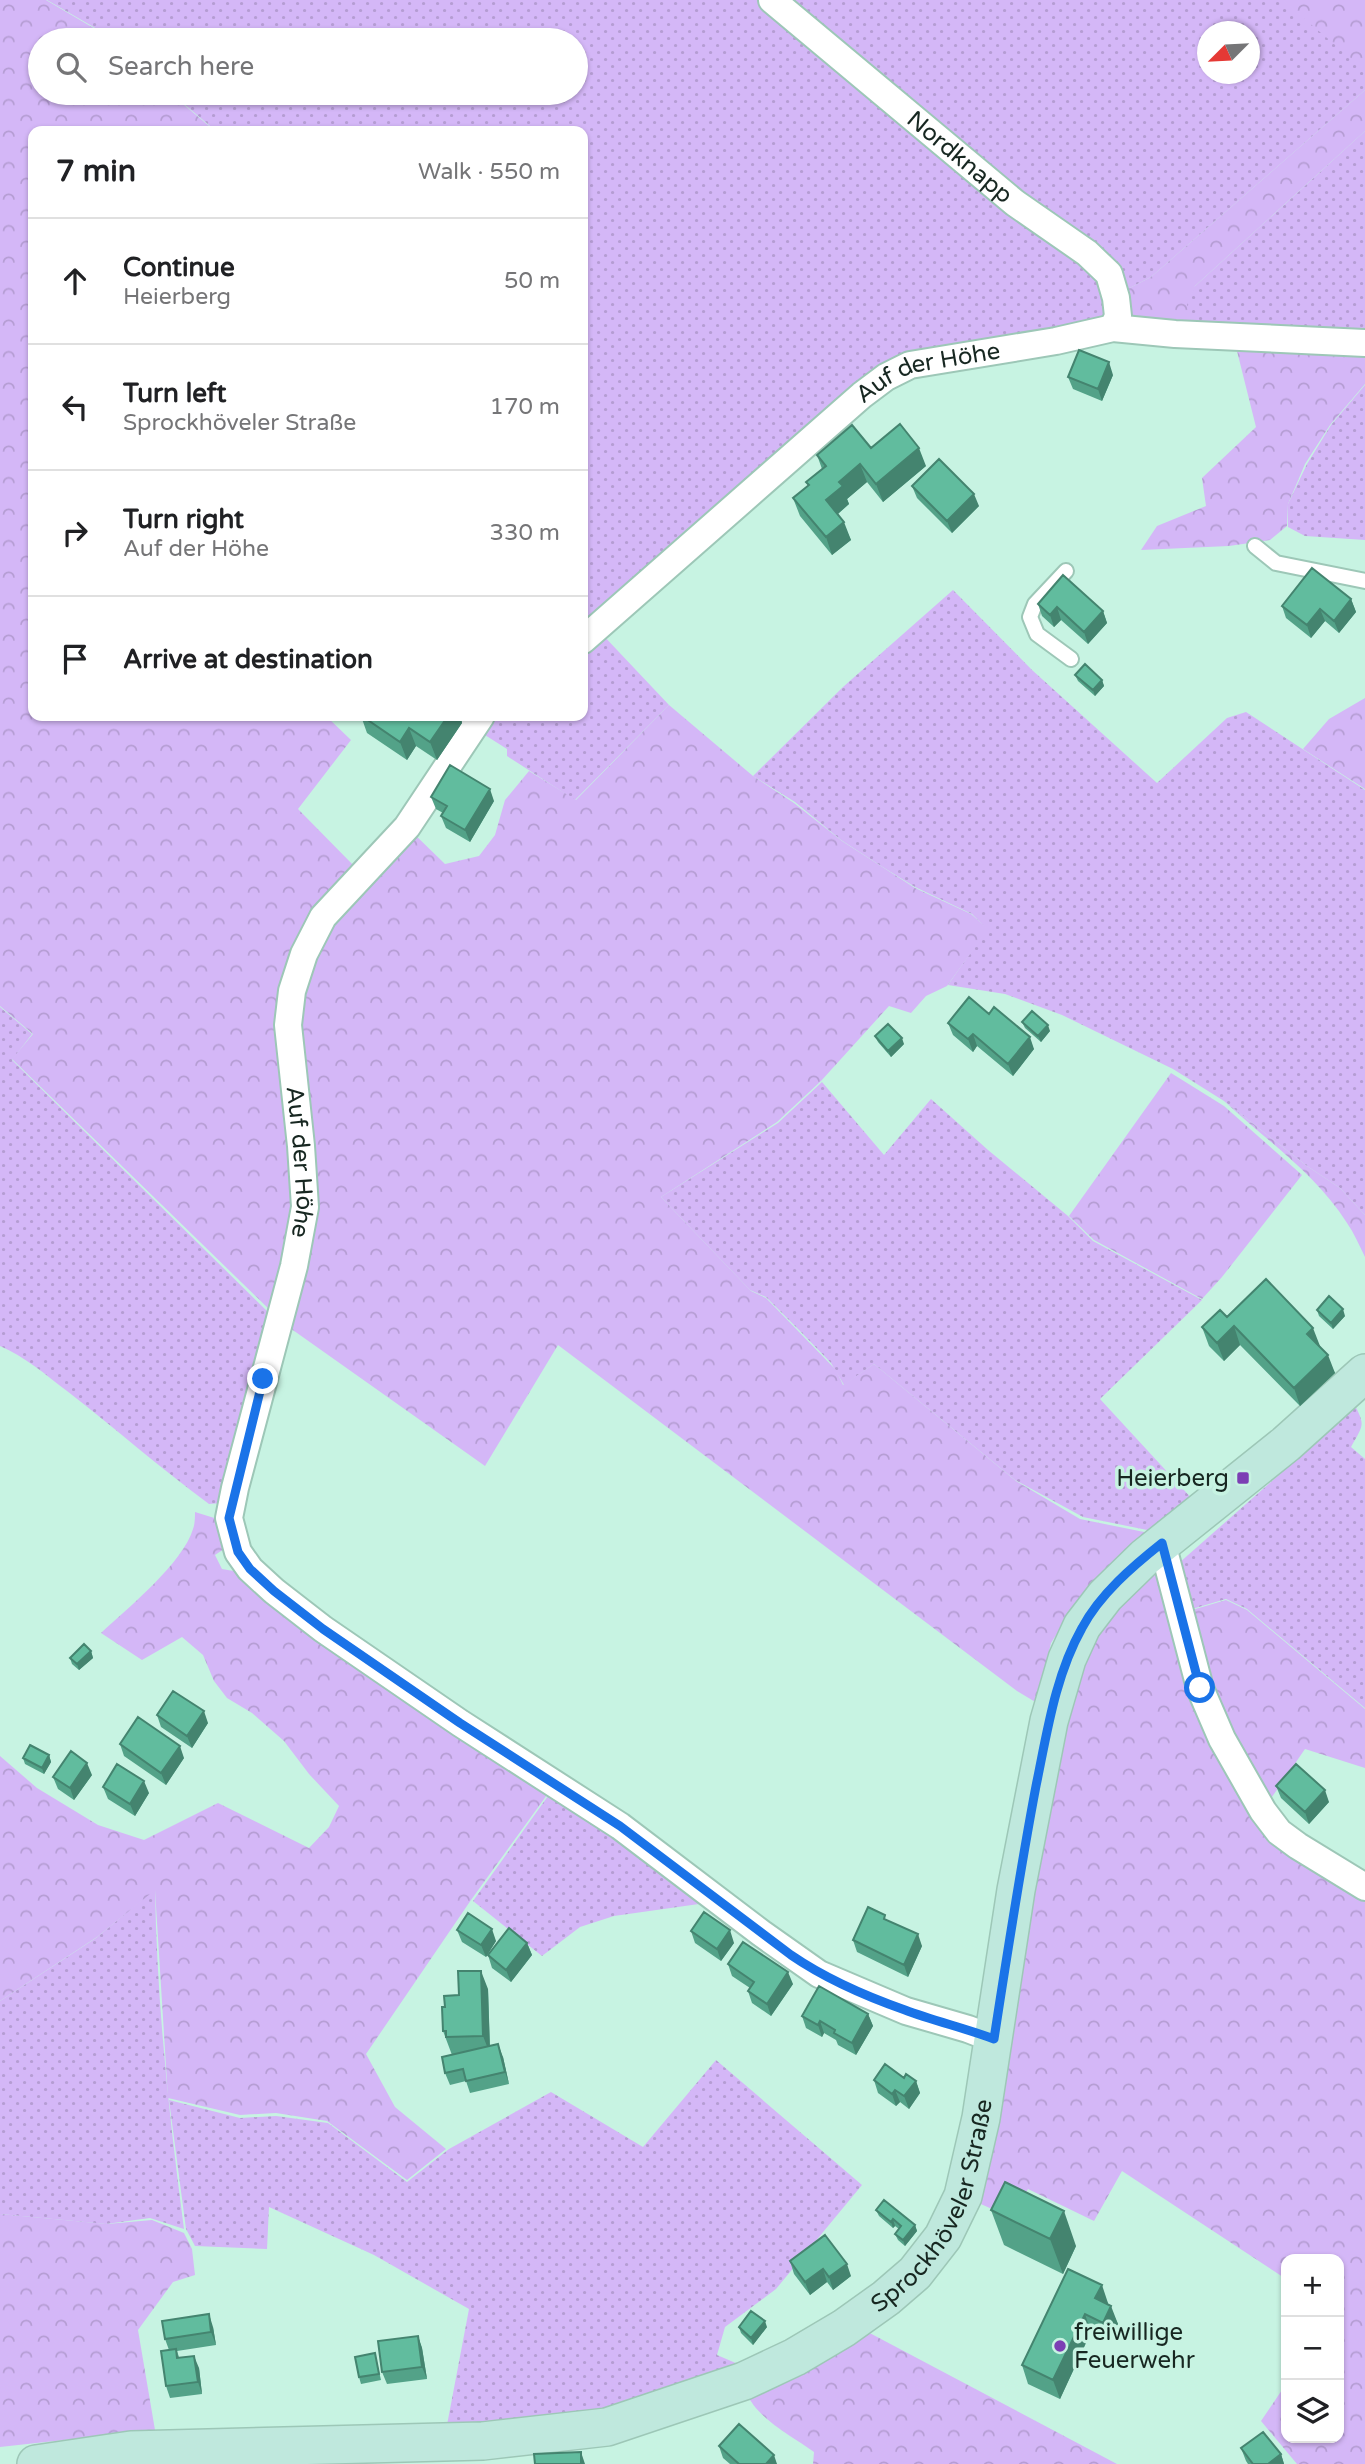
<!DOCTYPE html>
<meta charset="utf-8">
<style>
body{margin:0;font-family:"Varela Round",sans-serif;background:#f6f6f6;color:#202124}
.controls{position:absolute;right:21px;bottom:21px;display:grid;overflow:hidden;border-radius:14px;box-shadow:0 2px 5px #0004}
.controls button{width:63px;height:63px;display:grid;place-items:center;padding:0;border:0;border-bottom:2px solid #e0e0e0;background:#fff;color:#202124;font:35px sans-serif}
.compass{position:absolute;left:1197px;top:21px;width:63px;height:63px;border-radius:50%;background:#fff;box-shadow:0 2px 5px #0004;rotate:246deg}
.stop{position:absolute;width:21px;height:21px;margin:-16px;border:5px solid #1a73e8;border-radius:50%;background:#fff}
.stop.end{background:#1a73e8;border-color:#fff;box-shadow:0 2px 7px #0008}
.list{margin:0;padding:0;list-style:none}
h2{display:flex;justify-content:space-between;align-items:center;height:91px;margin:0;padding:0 28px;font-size:30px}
h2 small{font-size:23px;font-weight:400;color:#757577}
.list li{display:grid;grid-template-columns:46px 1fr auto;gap:21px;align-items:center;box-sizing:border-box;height:126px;padding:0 28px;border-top:2px solid #e0e0e0}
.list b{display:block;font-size:26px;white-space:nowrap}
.list p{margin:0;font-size:23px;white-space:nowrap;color:#757577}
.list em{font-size:23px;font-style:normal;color:#757577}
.icon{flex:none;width:38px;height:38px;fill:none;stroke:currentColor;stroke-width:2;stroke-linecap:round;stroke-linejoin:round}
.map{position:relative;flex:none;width:1365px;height:2464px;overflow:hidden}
.search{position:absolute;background:#fff;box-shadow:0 2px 5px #0004;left:28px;top:28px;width:560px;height:77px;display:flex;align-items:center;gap:18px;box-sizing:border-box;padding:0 24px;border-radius:38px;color:#757577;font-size:26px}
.panel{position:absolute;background:#fff;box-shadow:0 2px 5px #0004;left:28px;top:126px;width:560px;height:595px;border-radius:14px}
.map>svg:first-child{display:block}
.grass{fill:url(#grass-dots);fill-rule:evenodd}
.forest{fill:url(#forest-crowns)}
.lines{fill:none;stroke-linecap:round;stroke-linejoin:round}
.lane-casing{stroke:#9dc7b7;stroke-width:18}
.street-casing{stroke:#9dc7b7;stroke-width:30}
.secondary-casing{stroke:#9dc7b7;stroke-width:40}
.lane{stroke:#fff;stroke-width:14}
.street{stroke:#fff;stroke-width:26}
.secondary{stroke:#bfe8dd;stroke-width:37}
.wall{fill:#53a288}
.shaded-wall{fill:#44846f}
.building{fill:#61bc9e;stroke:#44846f;stroke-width:2}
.route{stroke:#1a73e8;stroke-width:9}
.poi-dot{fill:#7c3fb4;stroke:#c7f3e2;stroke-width:2.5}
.labels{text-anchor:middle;stroke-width:7;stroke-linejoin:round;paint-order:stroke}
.street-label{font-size:24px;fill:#172721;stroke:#c7f3e2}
.poi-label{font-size:24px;fill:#172721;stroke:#c7f3e2;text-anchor:end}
</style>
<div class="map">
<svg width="1365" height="2464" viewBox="0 0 1365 2464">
<defs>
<pattern id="grass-dots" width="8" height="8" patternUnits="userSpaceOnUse" patternTransform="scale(1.75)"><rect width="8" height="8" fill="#d4b7f7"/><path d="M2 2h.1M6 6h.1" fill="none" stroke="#b59dd3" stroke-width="1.8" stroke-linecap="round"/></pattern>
<pattern id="forest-crowns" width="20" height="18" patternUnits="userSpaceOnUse" patternTransform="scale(1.75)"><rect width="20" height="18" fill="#d4b7f7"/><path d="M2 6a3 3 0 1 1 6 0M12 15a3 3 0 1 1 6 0" fill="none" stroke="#b59dd3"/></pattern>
</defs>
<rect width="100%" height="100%" fill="#c7f3e2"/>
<path class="grass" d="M47,0H768L1106,276L1108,324L909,361L589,626L583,620V131H216L171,93H576V40H110L97,29Z
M783,0H1283L1365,69V90L1151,277L1120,293ZM1208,32H1250V74H1208Z
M1365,131V340L1193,333L1186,305L1194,287Z
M1365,385V540L1305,536L1288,527V504L1307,464L1331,425Z
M953,590L1032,670L1157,783L1227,718L1246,712L1365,790V1215L1340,1188L1307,1166L1224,1101L1173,1069L1062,1015L1005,994L948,985L987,929L972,914L915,887L881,866L841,840L795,802L753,776L843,687Z
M601,633L669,705L575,800L507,756V749L477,730L490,716H583V647Z
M0,1007L32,1034L12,1060L273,1317L222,1503L209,1504C160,1468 115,1428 67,1391C46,1375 24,1356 0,1346Z
M822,1082L884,1155L931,1099L988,1150L1068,1216L1093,1241L1202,1300L1100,1399L1195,1502L1157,1532L1083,1517L1015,1480L874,1364L844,1385L831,1363L799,1330L766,1297L750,1290L661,1197L778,1123Z
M1352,1399C1365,1426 1365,1422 1351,1447L1365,1459V1708L1247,1609L1226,1599L1192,1609L1179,1563L1280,1474L1299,1446Z
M553,1789L705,1900L699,1904L614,1916L580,1927L542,1956L473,1901Z
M155,1889C157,2004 169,2116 184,2229L150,2218L106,2224L0,2214V2001L96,1938Z
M716,2060L862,2185L776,2289L725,2327L717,2355L738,2364C678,2386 615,2412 551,2419C517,2423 482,2423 447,2425L469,2309L374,2255L269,2207L267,2249L195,2246L186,2229L169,2100L240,2118L276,2116L328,2123L407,2182L449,2149L551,2092L643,2147Z"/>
<path class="forest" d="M0,0H46L97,30L109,40H40V93H170L215,131H33V716H326L351,740L298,809L359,871L296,954L290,951L295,955L299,1206L274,1314L12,1059L33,1034L0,1006Z
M1282,0H1365V70Z
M1365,90V131L1195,286L1187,305L1193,333L1125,327L1120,293L1151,277Z
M1235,343L1365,351V384L1330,425L1305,464L1288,504L1287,526L1270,540L1229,546L1141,550L1157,526L1206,506L1202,478L1256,427Z
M1365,698V789L1303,749L1329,719Z
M669,705L753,776L794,803L842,841L915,888L971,914L988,929L947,986L926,996L911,1013L889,1006L821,1081L777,1122L661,1197L751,1291L766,1298L836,1370L843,1385L874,1364L1016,1481L1080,1519L1154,1534L1120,1558L1081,1596L1051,1643L1037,1703L1017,1691L558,1345L485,1466L290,1328L296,1031L301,990L328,922L410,830L445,864L479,856L495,835L505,800L529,771L576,800Z
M1171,1073L1224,1106L1302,1175L1222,1277L1202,1299L1094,1240L1069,1216Z
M1224,1101L1307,1166L1340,1188L1365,1215V1257C1359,1245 1354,1233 1347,1223C1316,1174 1266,1140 1224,1101Z
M195,1512L224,1521L227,1547L215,1555L222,1569L245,1573L552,1788L471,1900L366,2054L395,2107L446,2149L407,2180L327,2121L276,2113L240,2115L168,2098L155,1890L97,1937L0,2001V1756L37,1788L98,1825L144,1840L218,1803L309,1848L329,1827L339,1806L309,1774L284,1741L252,1713L227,1698L214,1681L203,1655L182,1637L142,1660L101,1633C128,1608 183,1563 193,1529C195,1524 195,1517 195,1512Z
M1154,1575L1164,1578L1260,1812L1365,1889V2464H1297L1261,2421L1286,2384V2438H1339V2259H1286V2279L1122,2171L1094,2221L1028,2189L1010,2217L974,2201L1077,1663L1128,1590Z
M1226,1600L1247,1610L1365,1709V1768L1305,1749L1263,1810L1223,1739L1192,1610Z
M0,2214L107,2224L152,2220L184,2233L192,2249L195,2275L173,2282L138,2330L155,2430L0,2447Z
M864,2330L1117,2464H813L814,2452C791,2435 757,2419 746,2392Z"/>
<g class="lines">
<defs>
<path id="lane" d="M1255,546L1276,563L1365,581
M1066,571L1035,604L1030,617L1037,634L1071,659"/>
<g id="street">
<path id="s1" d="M772,0L1015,203L1087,253L1109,274L1116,298L1118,316L1113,328"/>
<path id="s2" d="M583,640L862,395L886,377L910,365L1056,341L1113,328L1175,334L1365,343"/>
<path id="s3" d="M481,716L407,827L323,917L304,954L292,991L288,1025L301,1146L305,1207L294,1266L235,1488L229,1518L238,1552L250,1569L274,1591L323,1629L460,1723L620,1826L761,1933L819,1974L906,2011L968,2029L994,2039"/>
<path d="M1162,1543L1200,1688L1222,1739L1263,1811L1279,1832L1298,1846L1365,1887"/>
</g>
<g id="secondary">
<path id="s4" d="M36,2464L131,2450L483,2441L607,2427L744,2381L795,2357L844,2328L886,2298L915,2273L943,2237L963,2196L981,2118L1016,1890L1049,1721L1067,1659L1082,1626L1105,1596L1145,1557L1286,1444L1365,1373"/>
</g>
</defs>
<use href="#lane" class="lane-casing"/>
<use href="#street" class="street-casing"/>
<use href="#secondary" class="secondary-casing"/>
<use href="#lane" class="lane"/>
<use href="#street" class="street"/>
<use href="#secondary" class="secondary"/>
</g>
<path class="wall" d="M1113,375L1102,401L1073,389L1068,377Z
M871,448L926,466L883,502L867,482L847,499L849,504L838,514L851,540L832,555L800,516L793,498L808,486L806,482L822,469L817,455Z
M912,486L979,506L952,533L917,498Z
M1351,599L1356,612L1339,633L1325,621L1311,638L1286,618L1282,606Z
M1038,604L1103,611L1107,623L1088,644L1061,620L1054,627L1042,616Z
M1075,675L1102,680L1104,686L1095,696L1078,681Z
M361,716H460L462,723L437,760L416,746L407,760L367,733Z
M431,797L494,801L470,842L446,828L441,816L443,813L436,809Z
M989,1014L1034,1049L1013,1076L977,1046L973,1052L953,1035L948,1023Z
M1022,1022L1050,1031L1041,1042L1025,1028Z
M875,1036L904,1044L891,1057L878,1042Z
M1317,1310L1345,1316L1333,1329L1319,1316Z
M1227,1317L1320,1346L1335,1373L1300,1406L1240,1345L1224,1361L1209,1346L1202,1327Z
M91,1651L93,1658L79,1670L72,1664L70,1658Z
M157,1715L208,1723L192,1748L161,1727Z
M120,1744L184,1758L166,1785L124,1756Z
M49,1755L51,1762L44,1774L25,1764L23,1758Z
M92,1775L74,1800L58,1789L53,1777Z
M1276,1786L1329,1802L1309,1824L1281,1798Z
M103,1787L149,1793L135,1816L108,1799Z
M887,1920L922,1946L908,1977L857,1952L853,1940Z
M457,1930L496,1941L486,1957L462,1942Z
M691,1931L734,1943L721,1961L695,1943Z
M527,1943L532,1955L511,1982L492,1968L488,1955Z
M728,1964L793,1984L771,2016L752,2003L748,1991L750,1988L732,1976Z
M488,1989L490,2046L503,2057L509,2084L470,2093L466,2081L450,2085L445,2073L452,2055L443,2031L445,2007Z
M868,2014L873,2026L856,2055L838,2045L836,2040L824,2033L822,2037L806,2028L802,2016Z
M904,2078L916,2081L920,2093L909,2109L900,2102L896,2106L878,2093L874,2080Z
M876,2210L915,2225L917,2231L905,2246L898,2240L895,2234L899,2229L895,2226L893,2228L879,2216Z
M991,2210L1076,2246L1063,2274L1004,2245Z
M790,2261L851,2276L833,2290L827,2282L810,2295L794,2274Z
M1068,2269L1108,2303V2304L1118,2324L1110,2341L1091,2332L1060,2399L1028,2384L1022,2365Z
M213,2327L216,2345L177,2351L179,2357L199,2368L202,2394L170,2398L166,2386L169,2350L165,2339Z
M739,2327H767L753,2345L741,2333Z
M418,2336L422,2348L427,2379L387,2384L382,2372Z
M375,2353L381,2380L361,2384L359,2377Z
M719,2446L777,2464H730L723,2458Z
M1241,2448L1281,2454L1284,2464H1248L1246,2461Z"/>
<path class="shaded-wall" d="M1109,362L1113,375L1102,401L1098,389Z
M919,448L926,466L883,502L876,484Z
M860,464L867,482L847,499L849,504L833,518L826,500L839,482Z
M974,494L979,506L952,533L947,521Z
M844,522L851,540L832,555L826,537Z
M1351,599L1356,612L1339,633L1334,621Z
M1057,607L1061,620L1054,627L1050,615Z
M1320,609L1325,621L1311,638L1307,625Z
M1103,611L1107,623L1088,644L1084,632Z
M1102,680L1104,686L1095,696L1093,690Z
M448,716H460L462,723L437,760L430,742Z
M409,728L416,746L407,760L400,742Z
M490,789L494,801L470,842L465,830Z
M1048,1025L1050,1031L1041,1042L1038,1036Z
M973,1034L977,1046L973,1052L968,1039Z
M1030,1037L1034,1049L1013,1076L1008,1064Z
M902,1038L904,1044L891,1057L888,1051Z
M1343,1309L1345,1316L1333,1329L1331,1323Z
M1234,1326L1240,1345L1224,1361L1217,1343Z
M1313,1328L1320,1346L1314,1352L1307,1334Z
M1328,1355L1335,1373L1300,1406L1294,1388Z
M91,1651L93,1658L79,1670L77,1664Z
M204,1711L208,1723L192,1748L187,1736Z
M180,1746L184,1758L166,1785L161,1773Z
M49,1755L51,1762L44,1774L42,1768Z
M87,1763L92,1775L74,1800L70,1788Z
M144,1781L149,1793L135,1816L130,1804Z
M1325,1790L1329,1802L1309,1824L1305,1812Z
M492,1929L496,1941L486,1957L481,1945Z
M730,1930L734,1943L721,1961L717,1949Z
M918,1934L922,1946L908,1977L904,1965Z
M527,1943L532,1955L511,1982L506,1970Z
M481,1971L488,1989L490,2054L483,2036Z
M788,1972L793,1984L771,2016L767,2004Z
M868,2014L873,2026L856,2055L852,2043Z
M820,2021L824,2033L822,2037L818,2025Z
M498,2044L503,2057L509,2084L505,2072Z
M916,2081L920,2093L909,2109L904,2096Z
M895,2090L900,2102L896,2106L892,2094Z
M1064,2211L1076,2246L1063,2274L1050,2239Z
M893,2219L895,2226L893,2228L891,2222Z
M915,2225L917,2231L905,2246L903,2240Z
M847,2264L851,2276L833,2290L829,2277Z
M823,2269L827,2282L810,2295L805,2282Z
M1102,2285L1108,2303L1102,2317L1095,2298Z
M1111,2306L1118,2324L1110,2341L1103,2323Z
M209,2314L213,2327L216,2345L211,2332Z
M1085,2314L1091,2332L1060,2399L1053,2380Z
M765,2321L767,2327L753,2345L751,2338Z
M418,2336L422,2348L427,2379L422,2367Z
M194,2356L199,2368L202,2394L198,2382Z
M581,2452L585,2464H581Z
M1281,2454L1284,2464H1268Z
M774,2455L777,2464H766Z"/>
<path class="building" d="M1079,350L1109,362L1098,389L1068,377Z
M900,424L919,448L876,484L860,464L839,482L843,486L826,500L844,522L826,537L793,498L809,485L806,482L826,466L817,455L852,425L871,448Z
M939,459L974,494L947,521L912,486Z
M1312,568L1351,599L1334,621L1320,609L1307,625L1282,606Z
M1063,575L1103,611L1084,632L1057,607L1050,615L1038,604Z
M1085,664L1102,680L1093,690L1075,675Z
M362,716H448L430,742L409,728L400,742Z
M450,765L490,789L465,830L441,816L447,806L431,797Z
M969,997L989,1014L994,1007L1030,1037L1008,1064L973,1034L968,1039L948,1023Z
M1032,1011L1048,1025L1038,1036L1022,1022Z
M888,1024L902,1038L888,1051L875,1036Z
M1266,1279L1313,1328L1307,1334L1328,1355L1294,1388L1234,1326L1217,1343L1202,1327L1220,1310L1227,1317Z
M1329,1296L1343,1309L1331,1323L1317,1310Z
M84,1644L91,1651L77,1664L70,1658Z
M173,1691L204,1711L187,1736L157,1715Z
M138,1717L180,1746L161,1773L120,1744Z
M30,1745L49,1755L42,1768L23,1758Z
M71,1751L87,1763L70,1788L53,1777Z
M117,1764L144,1781L130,1804L103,1787Z
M1296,1764L1325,1790L1305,1812L1276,1786Z
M868,1907L885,1915L884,1919L918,1934L904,1965L853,1940Z
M704,1912L730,1930L717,1949L691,1931Z
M468,1913L492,1929L481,1945L457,1930Z
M509,1928L527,1943L506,1970L488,1955Z
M743,1942L788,1972L767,2004L748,1991L754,1982L728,1964Z
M458,1971H481L483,2036L446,2037V2031H443L442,2007H445L444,1996L459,1995Z
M819,1986L868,2014L852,2043L834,2033L835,2030L820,2021L818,2025L802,2016Z
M498,2044L505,2072L466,2081L463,2069L445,2073L442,2057Z
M885,2064L904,2078L906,2074L916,2081L904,2096L895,2090L892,2094L874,2080Z
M1005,2182L1064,2211L1050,2239L991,2210Z
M884,2200L915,2225L903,2240L895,2234L901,2226L893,2219L891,2222L876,2210Z
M825,2235L847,2264L829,2277L823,2269L805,2282L790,2261Z
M1068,2269L1102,2285L1095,2298L1111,2306L1103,2323L1085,2314L1053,2380L1022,2365Z
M751,2311L765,2321L751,2338L739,2327Z
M209,2314L211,2332L165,2339L162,2321Z
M418,2336L422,2367L382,2372L378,2341Z
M176,2349L177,2358L194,2356L198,2382L166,2386L161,2351Z
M375,2353L379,2374L359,2377L355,2357Z
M739,2424L774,2455L766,2464H739L719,2446Z
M1263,2432L1281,2454L1268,2464H1253L1241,2448Z
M581,2452V2464H535L534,2454Z"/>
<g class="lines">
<path class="route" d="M263,1379L229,1518L238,1552L250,1569L274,1591L323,1629L460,1723L620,1826L791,1955C826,1979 865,1996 905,2010C934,2021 965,2028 994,2039C1007,1955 1020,1870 1036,1786C1047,1733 1055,1676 1082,1628C1100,1594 1133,1566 1162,1543L1200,1688"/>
</g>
<g class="poi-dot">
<rect x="1236" y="1471" width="14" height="14" rx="3.5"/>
<circle cx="1060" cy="2346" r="7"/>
</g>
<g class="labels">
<g class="street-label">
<text dy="8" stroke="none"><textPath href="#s1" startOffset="245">Nordknapp</textPath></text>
<text dy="8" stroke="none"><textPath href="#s2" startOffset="443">Auf der Höhe</textPath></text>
<text dy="8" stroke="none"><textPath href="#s3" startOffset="509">Auf der Höhe</textPath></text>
<text dy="8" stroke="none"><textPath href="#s4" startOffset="989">Sprockhöveler Straße</textPath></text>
</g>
<g class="poi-label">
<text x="1229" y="1486">Heierberg</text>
<text x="1074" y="2340" text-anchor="start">freiwillige<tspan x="1074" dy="28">Feuerwehr</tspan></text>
</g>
</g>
</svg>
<div class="controls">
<button>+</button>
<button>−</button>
<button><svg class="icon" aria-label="layers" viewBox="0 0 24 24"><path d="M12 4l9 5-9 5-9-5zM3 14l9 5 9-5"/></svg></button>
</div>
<svg class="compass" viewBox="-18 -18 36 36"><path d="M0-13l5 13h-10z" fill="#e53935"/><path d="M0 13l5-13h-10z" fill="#757577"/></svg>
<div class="stop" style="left:1200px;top:1688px"></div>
<div class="stop end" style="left:263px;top:1379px"></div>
<div class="search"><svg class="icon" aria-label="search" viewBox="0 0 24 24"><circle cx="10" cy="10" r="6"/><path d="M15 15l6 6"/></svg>Search here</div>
<section class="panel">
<h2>7 min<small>Walk · 550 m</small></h2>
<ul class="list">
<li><svg class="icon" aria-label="ahead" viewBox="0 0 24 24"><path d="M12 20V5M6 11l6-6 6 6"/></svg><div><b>Continue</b><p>Heierberg</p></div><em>50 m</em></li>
<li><svg class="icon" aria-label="left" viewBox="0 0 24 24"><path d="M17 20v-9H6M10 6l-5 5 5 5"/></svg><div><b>Turn left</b><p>Sprockhöveler Straße</p></div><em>170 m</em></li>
<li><svg class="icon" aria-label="right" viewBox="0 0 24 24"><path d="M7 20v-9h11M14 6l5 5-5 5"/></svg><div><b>Turn right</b><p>Auf der Höhe</p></div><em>330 m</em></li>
<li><svg class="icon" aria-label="arrive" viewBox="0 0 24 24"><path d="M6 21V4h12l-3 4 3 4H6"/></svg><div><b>Arrive at destination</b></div></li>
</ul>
</section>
</div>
